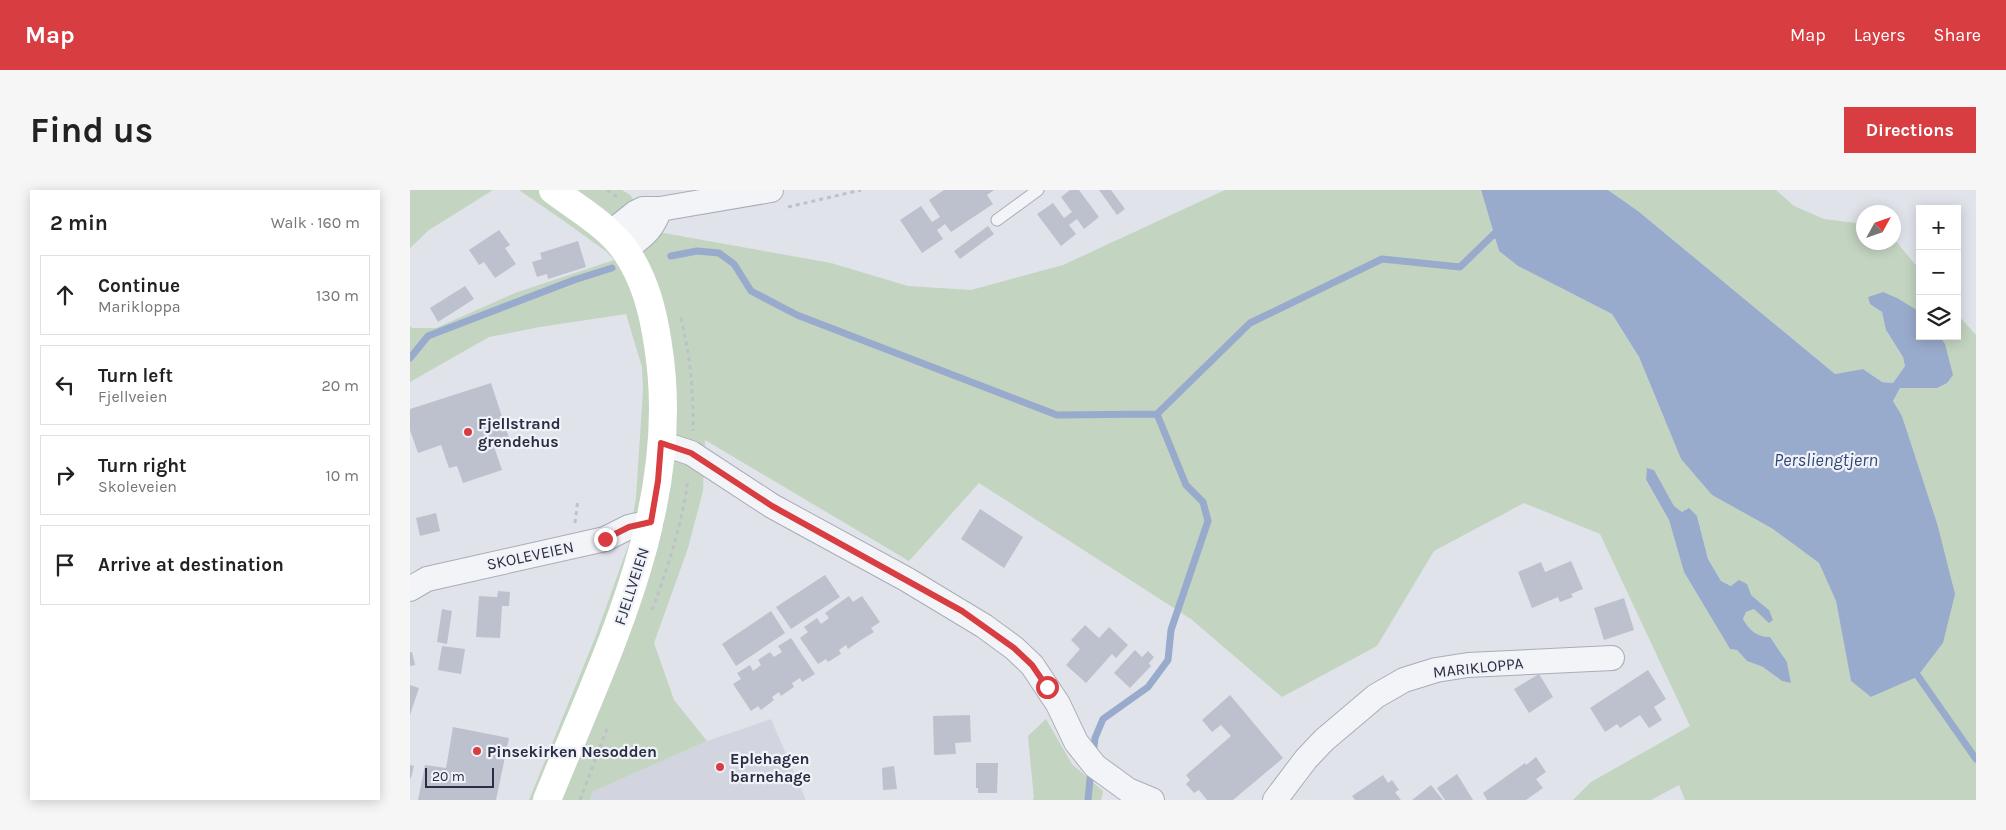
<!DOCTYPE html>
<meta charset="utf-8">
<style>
body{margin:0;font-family:Karla,sans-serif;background:#f6f6f6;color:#222}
.controls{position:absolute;right:15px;top:15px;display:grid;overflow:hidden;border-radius:0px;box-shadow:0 2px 12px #0003}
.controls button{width:45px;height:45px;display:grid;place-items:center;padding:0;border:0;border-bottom:1px solid #e0e0e0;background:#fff;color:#222;font:25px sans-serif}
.compass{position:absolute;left:1446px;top:15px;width:45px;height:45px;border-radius:50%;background:#fff;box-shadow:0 2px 12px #0003;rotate:50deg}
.scale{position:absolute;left:15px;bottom:12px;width:69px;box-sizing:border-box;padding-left:5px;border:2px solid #282e43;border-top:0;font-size:14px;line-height:18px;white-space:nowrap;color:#282e43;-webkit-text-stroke:4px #f0f2f7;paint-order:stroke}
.stop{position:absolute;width:15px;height:15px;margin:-11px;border:4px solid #d73d41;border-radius:50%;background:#fff}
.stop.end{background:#d73d41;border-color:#fff;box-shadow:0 1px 5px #0008}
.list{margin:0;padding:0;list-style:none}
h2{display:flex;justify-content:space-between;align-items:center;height:65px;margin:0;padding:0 20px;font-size:21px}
h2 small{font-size:16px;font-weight:400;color:#767676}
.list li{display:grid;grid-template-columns:32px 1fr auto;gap:15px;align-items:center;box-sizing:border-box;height:80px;margin:0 10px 10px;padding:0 10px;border:1px solid #e0e0e0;border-radius:0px}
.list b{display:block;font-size:19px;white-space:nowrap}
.list p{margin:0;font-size:16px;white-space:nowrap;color:#767676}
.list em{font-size:16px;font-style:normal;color:#767676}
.icon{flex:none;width:28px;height:28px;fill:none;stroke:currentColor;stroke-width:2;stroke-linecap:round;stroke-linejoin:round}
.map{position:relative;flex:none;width:1566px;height:610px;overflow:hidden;border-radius:0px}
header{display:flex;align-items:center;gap:30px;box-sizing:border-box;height:70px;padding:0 25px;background:#d73d41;color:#fff}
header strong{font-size:24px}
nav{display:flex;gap:28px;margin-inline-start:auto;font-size:18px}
.intro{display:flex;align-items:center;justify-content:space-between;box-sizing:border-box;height:120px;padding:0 30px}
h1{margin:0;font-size:35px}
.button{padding:12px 22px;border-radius:0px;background:#d73d41;color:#fff;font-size:18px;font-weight:700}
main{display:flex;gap:30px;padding:0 30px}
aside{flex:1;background:#fff;border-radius:0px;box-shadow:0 2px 12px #0003}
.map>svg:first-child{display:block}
.built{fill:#d2d5df}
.green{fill:#c3d4c1;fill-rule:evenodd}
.water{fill:#99abcc}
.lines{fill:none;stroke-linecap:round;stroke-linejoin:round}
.stream{stroke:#99abcc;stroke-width:7}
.building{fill:#bdc1cd}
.service-casing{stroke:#a9adb8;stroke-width:13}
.minor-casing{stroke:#a9adb8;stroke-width:26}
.path{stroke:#bec1c9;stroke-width:3;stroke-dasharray:4 4;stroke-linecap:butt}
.service{stroke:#f3f4f8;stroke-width:11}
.minor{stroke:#f3f4f8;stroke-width:24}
.secondary{stroke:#fff;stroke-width:28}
.route{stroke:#d73d41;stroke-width:6}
.poi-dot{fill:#d73d41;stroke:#f0f2f7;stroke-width:2}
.labels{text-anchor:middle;stroke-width:4.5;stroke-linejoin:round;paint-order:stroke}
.poi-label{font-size:16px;font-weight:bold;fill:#282e43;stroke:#f0f2f7;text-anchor:start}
.street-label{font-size:16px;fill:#282e43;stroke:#f0f2f7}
.water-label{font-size:18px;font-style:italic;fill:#2f4779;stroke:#f0f2f7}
</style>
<header>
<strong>Map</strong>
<nav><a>Map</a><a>Layers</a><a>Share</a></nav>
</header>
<div class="intro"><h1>Find us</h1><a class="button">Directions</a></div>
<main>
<aside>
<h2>2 min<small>Walk · 160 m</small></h2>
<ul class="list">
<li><svg class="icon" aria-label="ahead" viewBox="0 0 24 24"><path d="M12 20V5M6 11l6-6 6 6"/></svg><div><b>Continue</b><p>Marikloppa</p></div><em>130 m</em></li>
<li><svg class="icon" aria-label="left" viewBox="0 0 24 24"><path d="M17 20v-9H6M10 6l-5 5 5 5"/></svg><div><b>Turn left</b><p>Fjellveien</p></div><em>20 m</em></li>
<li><svg class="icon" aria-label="right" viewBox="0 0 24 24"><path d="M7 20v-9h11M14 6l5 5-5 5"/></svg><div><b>Turn right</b><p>Skoleveien</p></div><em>10 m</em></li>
<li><svg class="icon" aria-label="arrive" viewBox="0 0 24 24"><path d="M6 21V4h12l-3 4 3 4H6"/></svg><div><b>Arrive at destination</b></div></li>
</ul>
</aside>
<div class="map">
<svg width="1566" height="610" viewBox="0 0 1566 610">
<rect width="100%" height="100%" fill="#e0e3ea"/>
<path class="built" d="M361,529L396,610H180L182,602L297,551Z"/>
<path class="green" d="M0,0H83L19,40L0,58Z
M109,0H212L220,5L248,42L421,73L498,96L561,100L653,75L815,0H1071L1089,61L1108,76L1202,124L1229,167L1271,269L1302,305L1363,339L1409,373L1426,411L1441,491L1461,507L1507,487L1533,453L1527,333L1492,226L1483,211L1490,198H1527L1535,154L1530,146H1547V124L1566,145V610H1275L1269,595L1241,610H1163L1181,592L1280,536L1190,344L1114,313L1024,361L967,456L872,507L781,429L569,293L499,371L295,250L293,301L278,358L244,453L264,510L297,551L182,602L180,610H119L185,448L219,353L226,307L233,201L232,177L216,124L130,137L79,147L0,192V136L2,138H26L105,103L204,70L197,62L154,31ZM1244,281L1264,316L1272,322L1287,326L1298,369L1311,391L1341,405L1359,420L1344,419L1336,422L1333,429C1339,440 1347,447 1360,447L1377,472L1381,493L1372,491L1353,477L1337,471L1327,460L1320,459L1274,382L1259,330L1236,291Z
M1198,0H1366L1384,16L1414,29L1453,34L1454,52H1484V49L1510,80V122L1473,102L1458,107L1460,114L1472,122L1476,140L1493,167L1495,176L1483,193L1472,192L1453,179L1425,184L1228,21Z
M636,529L662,574L693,601L691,610H622L624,609L618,546Z"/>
<path class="water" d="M1071,0H1198L1228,21L1425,184L1453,179L1472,192L1483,193L1495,176L1493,167L1476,140L1472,122L1460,114L1458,107L1473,102L1487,108L1510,122V146H1530L1535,154L1543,185L1537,193L1527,198H1490L1483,211L1492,226L1527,333L1545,404L1533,453L1507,487L1461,507L1441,491L1426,411L1409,373L1363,339L1302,305L1271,269L1229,167L1202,124L1108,76L1089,61Z
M1237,278L1244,280L1264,316L1272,322L1279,318L1287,326L1298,369L1311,391L1321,396L1329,390L1337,394L1341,405L1359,420L1363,430L1359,433L1344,419L1336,422L1333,429C1339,440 1347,447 1360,447L1377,472L1381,493L1372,491L1353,477L1337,471L1327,460L1320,459L1274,382L1259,330L1236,290Z"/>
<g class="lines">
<path class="stream" d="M261,66L287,61L309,63L324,74L341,101L387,125L647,225L747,224L840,133L972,69L1050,77L1084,44L1091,48
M0,168L18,146L164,90L202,78
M1503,479L1566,569
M683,565L685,548L693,529L738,497L758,470L761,440L798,331L793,312L776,295L747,224
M678,610L681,578"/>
</g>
<path class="building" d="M534,0H584L577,5L583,14L541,42L535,34L527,40L533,49L512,63L490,30L511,16L522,32L530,27L519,10Z
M660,0H669L689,27L674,39L667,29L659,35L666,44L651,56L627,24L643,13L654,28L662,22L651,7Z
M689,0H701L715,19L707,25Z
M578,36L584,44L550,69L544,61Z
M89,40L100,55L95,58L106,74L85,88L74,72L69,75L59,60Z
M168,51L176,77L138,89L137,84L127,87L122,72L132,69L130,63Z
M55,96L64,109L28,132L20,118Z
M81,193L99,248L83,254L92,280L53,293L47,276L39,278L31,255L8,263L0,240V219Z
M570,319L613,347L594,378L551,349Z
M26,323L30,341L10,346L6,328Z
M1161,371L1173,399L1161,404L1163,407L1150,412L1148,407L1122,418L1108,382L1131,372L1135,382Z
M415,385L430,407L381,439L366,417Z
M88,401L100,402L99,416H92L90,448L66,447L69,406L87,407Z
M439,406L443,412L452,406L470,432L461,438L464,442L451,450L438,459L436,455L429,460L431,464L418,472L416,469L408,474L390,448L398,442L394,437L407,428L411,434L419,428L415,423Z
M1214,408L1224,440L1194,450L1184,418Z
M32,419L42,421L37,454L27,452Z
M361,421L375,443L326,476L312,454Z
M675,435L689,448L699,437L718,455L706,468L702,464L676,493L656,475L670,459L661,450Z
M381,448L405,484L392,492L390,488L382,493L384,497L371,506L369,502L362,507L364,510L351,520L348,516L341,521L323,494L331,489L327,483L340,475L343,481L351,475L348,470L360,462L364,467L372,462L368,456Z
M32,456L55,459L51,484L28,480Z
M725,460L732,467L738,461L744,467L739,473L741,476L720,498L704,483Z
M0,462H2L5,475L0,476Z
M1238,480L1256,509L1244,517L1252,530L1239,538L1230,525L1210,538L1207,534L1195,542L1180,518Z
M1129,484L1143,507L1119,523L1104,499Z
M0,495L9,498L0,525Z
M820,505L873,568L823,610H797L789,600L784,603L776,594L780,590L776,585L821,546L811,535L802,542L792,530Z
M560,525L561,552L545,553L546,564L524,565L523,526Z
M43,537L99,548L86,610H8L15,575L36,578Z
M1126,567L1136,582L1126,589L1133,598L1116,610H1077L1073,603L1115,573L1116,575Z
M566,573H588L587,603H568V598H566Z
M0,575L4,576L1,588H0Z
M484,576L487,599L473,600L472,578Z
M1047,584L1063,610H1035L1027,598Z
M973,585L978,593L982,590L989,600L985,602L991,610H945L942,606Z
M1021,595L1033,610H1002Z"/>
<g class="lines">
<defs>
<path id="service" d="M587,30L628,0"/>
<path id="minor" d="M200,43L225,23L233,19H250L361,0
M215,60C233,46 242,41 250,19
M251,253L281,263L362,316L496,389L574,436L604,458L622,475L648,514L666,552L685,576L718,600L742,610
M0,399L17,389L195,349L219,337L241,332
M865,610L896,569L914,550L966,506L994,490L1026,480L1058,475L1202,468"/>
</defs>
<use href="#service" class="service-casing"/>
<use href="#minor" class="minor-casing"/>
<path class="path" d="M197,0L209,8
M378,17L451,0
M271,128C280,165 284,203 283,241
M165,333L168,309
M242,420C258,377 272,335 278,289
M170,610L198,536"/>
<use href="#service" class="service"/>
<use href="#minor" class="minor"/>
<path class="secondary" d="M137,610C195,465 274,317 248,155C243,121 235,89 215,60C197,35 167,18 143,0"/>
</g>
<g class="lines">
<path class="route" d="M195,349L219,337L241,332L248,291L251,253L281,263L362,316L552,421L604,458L622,475L637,497"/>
</g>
<g class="poi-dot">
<circle cx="58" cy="242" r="5"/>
<circle cx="67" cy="561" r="5"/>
<circle cx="310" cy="577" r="5"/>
</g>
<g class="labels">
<g class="poi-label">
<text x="68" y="239">Fjellstrand<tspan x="68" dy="18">grendehus</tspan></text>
<text x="77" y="567">Pinsekirken Nesodden</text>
<text x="320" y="574">Eplehagen<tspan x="320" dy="18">barnehage</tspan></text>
</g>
<g class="street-label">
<text transform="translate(120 365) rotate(-12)" y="6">SKOLEVEIEN</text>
<text transform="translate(221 396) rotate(-72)" y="6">FJELLVEIEN</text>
<text transform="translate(1068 477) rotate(-6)" y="6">MARIKLOPPA</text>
</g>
<g class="water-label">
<text x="1416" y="276">Persliengtjern</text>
</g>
</g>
</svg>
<div class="controls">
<button>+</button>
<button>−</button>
<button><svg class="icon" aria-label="layers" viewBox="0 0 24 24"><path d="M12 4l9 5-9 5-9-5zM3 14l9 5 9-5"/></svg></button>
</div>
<svg class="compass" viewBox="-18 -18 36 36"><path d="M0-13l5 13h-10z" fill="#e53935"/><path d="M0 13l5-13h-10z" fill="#767676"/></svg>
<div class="scale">20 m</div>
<div class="stop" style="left:637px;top:497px"></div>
<div class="stop end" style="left:195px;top:349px"></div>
</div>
</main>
